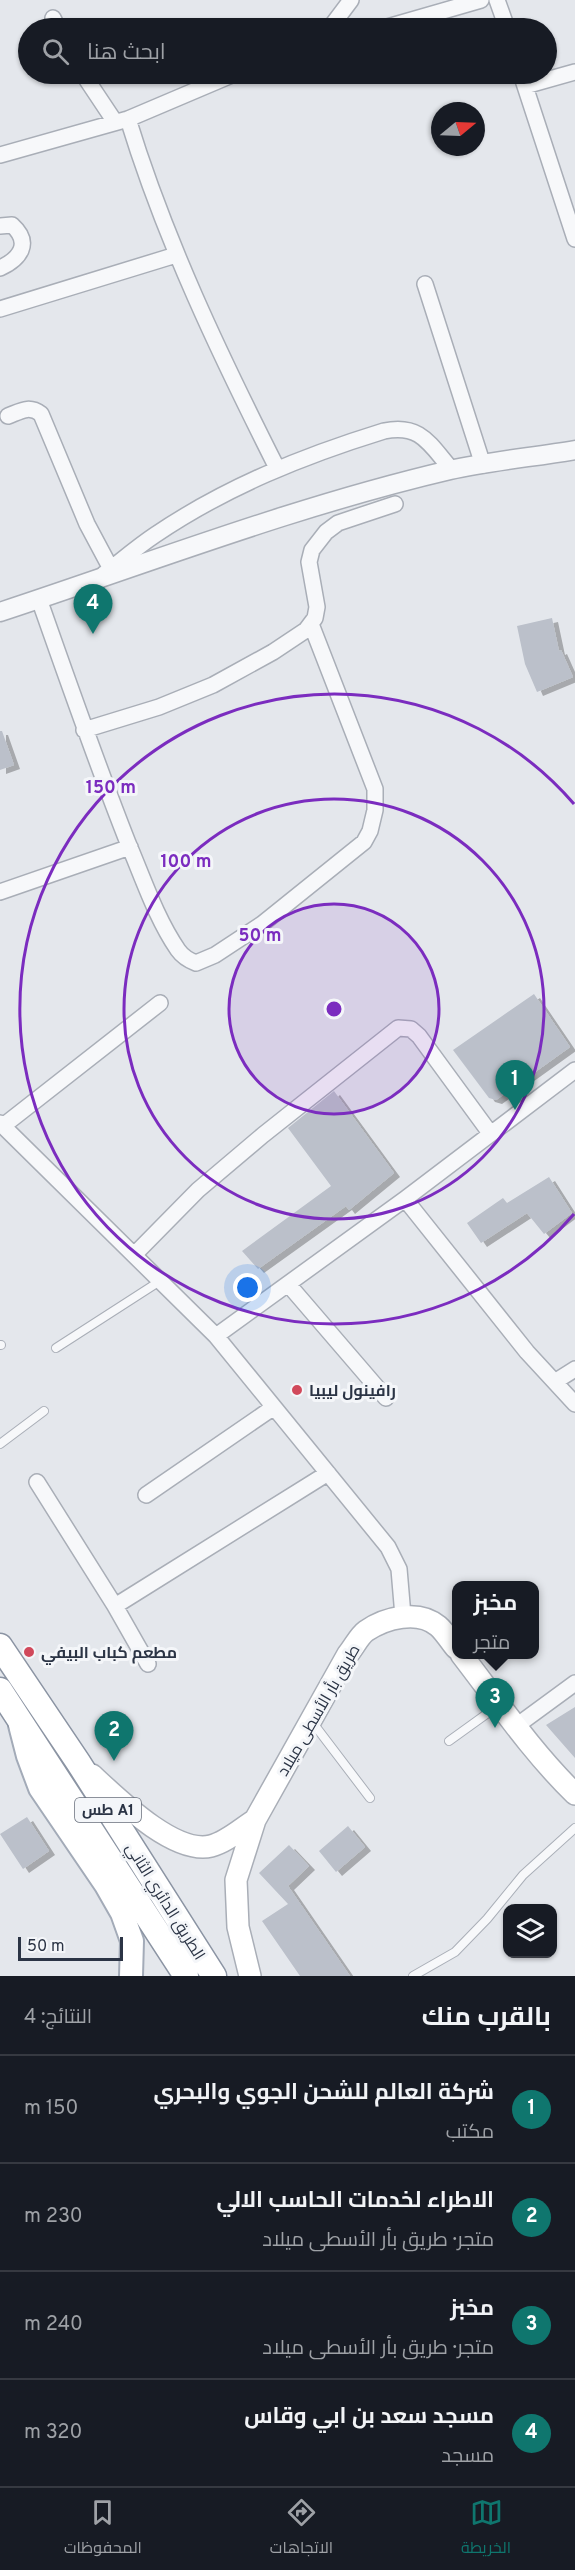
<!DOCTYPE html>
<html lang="ar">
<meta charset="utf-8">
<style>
body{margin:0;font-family:Overpass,Cairo,sans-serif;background:#20242c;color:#f1f3f6;direction:rtl}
.controls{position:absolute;right:18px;bottom:18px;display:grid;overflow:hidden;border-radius:12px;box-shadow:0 2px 4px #0004}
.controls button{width:54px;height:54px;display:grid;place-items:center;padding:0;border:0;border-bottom:2px solid #363941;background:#171b24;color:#f1f3f6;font:30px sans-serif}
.compass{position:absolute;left:431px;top:102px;width:54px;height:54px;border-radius:50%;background:#171b24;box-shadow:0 2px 4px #0004;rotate:71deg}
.scale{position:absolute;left:18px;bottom:15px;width:105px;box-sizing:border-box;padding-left:6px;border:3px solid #2b3445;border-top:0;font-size:16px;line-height:21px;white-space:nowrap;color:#2b3445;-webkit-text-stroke:4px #f4f6f9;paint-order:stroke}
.you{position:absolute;left:248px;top:1288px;width:21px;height:21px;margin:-15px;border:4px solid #fff;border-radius:50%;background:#1a73e8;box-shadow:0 0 0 9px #1a73e833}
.badge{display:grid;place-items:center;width:39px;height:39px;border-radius:50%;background:#0f766e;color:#fff;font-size:20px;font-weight:700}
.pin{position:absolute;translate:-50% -50px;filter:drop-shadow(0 2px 3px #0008)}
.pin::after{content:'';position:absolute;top:32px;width:21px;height:18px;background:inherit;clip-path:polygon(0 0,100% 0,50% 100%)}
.popup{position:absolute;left:452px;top:1581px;width:87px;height:78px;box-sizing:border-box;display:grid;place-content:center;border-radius:12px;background:#171b24;filter:drop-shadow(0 2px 4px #0005);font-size:20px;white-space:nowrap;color:#9ea1a6}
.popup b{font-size:22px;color:#f1f3f6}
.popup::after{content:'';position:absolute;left:50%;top:100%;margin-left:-12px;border:12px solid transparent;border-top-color:#171b24}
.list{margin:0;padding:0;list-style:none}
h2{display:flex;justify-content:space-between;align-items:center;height:78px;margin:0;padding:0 24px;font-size:26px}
h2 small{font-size:20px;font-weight:400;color:#9ea1a6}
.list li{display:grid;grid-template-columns:39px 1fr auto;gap:18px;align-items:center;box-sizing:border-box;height:108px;padding:0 24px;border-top:2px solid #363941}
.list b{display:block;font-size:22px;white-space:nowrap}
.list p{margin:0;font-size:20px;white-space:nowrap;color:#9ea1a6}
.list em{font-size:20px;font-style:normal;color:#9ea1a6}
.icon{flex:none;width:33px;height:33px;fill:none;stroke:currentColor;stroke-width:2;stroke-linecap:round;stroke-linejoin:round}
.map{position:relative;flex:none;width:575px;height:1976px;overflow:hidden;direction:ltr}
.search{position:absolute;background:#171b24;box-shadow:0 2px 4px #0004;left:18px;right:18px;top:18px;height:66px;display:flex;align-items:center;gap:15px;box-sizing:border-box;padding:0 21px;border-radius:33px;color:#9ea1a6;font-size:22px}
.sheet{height:510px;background:#171b24}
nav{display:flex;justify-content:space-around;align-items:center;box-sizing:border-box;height:84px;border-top:2px solid #363941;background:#171b24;font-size:16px;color:#9ea1a6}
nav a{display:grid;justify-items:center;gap:3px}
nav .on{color:#0f766e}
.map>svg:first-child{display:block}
.building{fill:#bbc0ca;filter:url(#shadow)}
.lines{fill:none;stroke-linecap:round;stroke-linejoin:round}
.service-casing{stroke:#a9aeb7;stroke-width:10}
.minor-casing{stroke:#a9aeb7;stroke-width:18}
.tertiary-casing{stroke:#a9aeb7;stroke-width:21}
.secondary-casing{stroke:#a9aeb7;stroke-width:24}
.primary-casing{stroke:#a3abb8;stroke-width:26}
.trunk-casing{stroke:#8b94a3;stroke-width:27}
.service{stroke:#f7f8fa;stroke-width:8}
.minor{stroke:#f7f8fa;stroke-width:15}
.tertiary{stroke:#f7f8fa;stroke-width:18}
.secondary{stroke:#fff;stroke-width:21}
.primary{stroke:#fff;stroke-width:22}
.trunk{stroke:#fff;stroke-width:24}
.ring{fill:none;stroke:#7b2cbf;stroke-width:3}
.poi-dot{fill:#d1495b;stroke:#f4f6f9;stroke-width:2}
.labels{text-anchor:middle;stroke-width:6;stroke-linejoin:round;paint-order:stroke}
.shield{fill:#f4f6f9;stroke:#676e7b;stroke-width:1.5}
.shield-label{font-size:15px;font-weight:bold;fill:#2b3445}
.poi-label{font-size:16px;font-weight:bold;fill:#2b3445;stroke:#f4f6f9;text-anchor:start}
.street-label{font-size:16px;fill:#2b3445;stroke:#f4f6f9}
.centre{fill:#7b2cbf;stroke:#f4f6f9;stroke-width:3}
.ring-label{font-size:18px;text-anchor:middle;font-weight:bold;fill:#7b2cbf;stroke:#f4f6f9;stroke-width:6;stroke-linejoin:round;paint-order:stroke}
</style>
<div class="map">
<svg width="575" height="1976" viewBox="0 0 575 1976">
<defs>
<filter id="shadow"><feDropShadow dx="6" dy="4" stdDeviation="0" flood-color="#0004"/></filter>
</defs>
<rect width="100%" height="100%" fill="#e4e7ec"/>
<path class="building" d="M552,618L559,651L561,650L573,677L537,692L525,664L517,626Z
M0,731H2L14,765L0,770Z
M534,994L570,1047L496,1100L489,1098L453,1050Z
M334,1091L394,1173L349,1210L346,1206L258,1269L242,1251L331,1186L288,1128Z
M549,1177L572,1213L544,1234L527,1213L481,1243L467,1223L503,1198L507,1203Z
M575,1707V1758L546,1725Z
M27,1817L49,1851L23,1869L0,1834Z
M348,1826L365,1847L336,1872L319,1851Z
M289,1845L309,1866L288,1886L350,1976H300L262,1921L288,1904L259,1873Z"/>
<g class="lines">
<defs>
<path id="service" d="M0,1345H1
M56,1348L160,1281
M0,1444L44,1411
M313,1723L370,1798
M449,1741L499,1705
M413,1976L455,1952L487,1919L523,1875L575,1828"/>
<path id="minor" d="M497,0L507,28
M53,18L58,28
M330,28L351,0
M384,28L481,0
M83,74L115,122
M521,74L575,239
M525,86L575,72
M128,119C165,240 220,355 277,468
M0,155L128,119L234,74
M0,226L12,225C32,243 20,259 0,268
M425,284L483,465
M0,309L176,255
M8,416C21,411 29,405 41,414L87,524L111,569
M104,574C121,561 137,547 155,535C226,487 303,456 384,431C421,423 430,445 452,470
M39,599C68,681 96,762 128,843C143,878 156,918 178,950C183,957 188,960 196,963L215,955L262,924L364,842L370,831L375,810V789L311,624
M84,730L159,707L213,685L273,652L306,630L315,618L317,607L309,562L312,550L326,532L338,523L395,504
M0,892L130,847
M0,1123L216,1336L388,1547L399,1569L403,1616
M3,1126L160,1003
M405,1199L527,1352L575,1404
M134,1255L198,1190L263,1135L398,1028L411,1029L419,1036L490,1133
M288,1284L386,1398
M216,1336L405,1199L575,1070
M556,1381L575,1369
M37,1482L115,1606L148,1664
M146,1495L274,1407
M115,1606L328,1473
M515,1727L575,1683"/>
<path id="tertiary" d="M0,612C149,563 296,506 450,470C491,461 534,457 575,450"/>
<path id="secondary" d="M461,1654C498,1702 532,1752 575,1794
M92,1775C117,1798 174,1855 211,1846C227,1842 242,1828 255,1820
M250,1976L238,1927L236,1880L255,1820L348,1654C354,1647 359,1636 366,1631C385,1618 418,1609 438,1626C445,1632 450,1641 456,1648"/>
<path id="primary" d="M20,1725L28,1756L40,1788L106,1885L122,1913L132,1941L131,1976"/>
<path id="trunk" d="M0,1646L78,1762L214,1976
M0,1690L186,1976"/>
</defs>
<use href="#service" class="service-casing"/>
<use href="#minor" class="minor-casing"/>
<use href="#tertiary" class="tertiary-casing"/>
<use href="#secondary" class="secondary-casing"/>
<use href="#primary" class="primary-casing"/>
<use href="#trunk" class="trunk-casing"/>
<use href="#service" class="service"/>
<use href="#minor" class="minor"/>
<use href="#tertiary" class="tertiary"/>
<use href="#secondary" class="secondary"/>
<use href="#primary" class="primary"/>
<use href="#trunk" class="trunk"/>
</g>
<circle cx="334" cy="1009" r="105" fill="#7b2cbf" fill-opacity=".12"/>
<g class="ring">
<circle cx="334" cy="1009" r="105"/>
<circle cx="334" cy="1009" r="210"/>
<path d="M574 1214A315 315 0 1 1 574 804"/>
</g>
<g class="poi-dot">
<circle cx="297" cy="1390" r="6"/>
<circle cx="29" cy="1652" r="6"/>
</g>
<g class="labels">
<rect class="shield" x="75" y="1798" width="66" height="24" rx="4.5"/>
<g class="shield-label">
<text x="108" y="1815">طس A1</text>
</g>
<g class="poi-label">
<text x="309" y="1396">رافينول ليبيا</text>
<text x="41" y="1658">مطعم كباب البيفي</text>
</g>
<g class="street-label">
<text transform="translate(318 1710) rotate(-60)" y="6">طريق بأر الأسطى ميلاد</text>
<text transform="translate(166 1901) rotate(58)" y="6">الطريق الدائري الثاني</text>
</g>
</g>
<circle cx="334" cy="1009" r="9" class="centre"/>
<g class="ring-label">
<text x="111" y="793">150 m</text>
<text x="186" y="867">100 m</text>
<text x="260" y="941">50 m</text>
</g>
</svg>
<div class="controls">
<button><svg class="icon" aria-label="layers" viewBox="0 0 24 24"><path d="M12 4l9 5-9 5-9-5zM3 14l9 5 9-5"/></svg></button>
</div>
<svg class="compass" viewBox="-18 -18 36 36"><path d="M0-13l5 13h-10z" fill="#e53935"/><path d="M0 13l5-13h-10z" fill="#9ea1a6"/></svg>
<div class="scale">50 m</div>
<div class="you"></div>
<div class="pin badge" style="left:515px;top:1110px">1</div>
<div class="pin badge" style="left:114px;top:1761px">2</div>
<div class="pin badge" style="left:495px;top:1728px">3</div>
<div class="popup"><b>مخبز</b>متجر</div>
<div class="pin badge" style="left:93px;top:634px">4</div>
<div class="search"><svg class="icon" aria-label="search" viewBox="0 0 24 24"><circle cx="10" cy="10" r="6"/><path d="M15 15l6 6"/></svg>ابحث هنا</div>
</div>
<section class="sheet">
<h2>بالقرب منك<small>النتائج: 4</small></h2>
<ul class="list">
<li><span class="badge">1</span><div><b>شركة العالم للشحن الجوي والبحري</b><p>مكتب</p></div><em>150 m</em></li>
<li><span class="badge">2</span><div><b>الاطراء لخدمات الحاسب الالي</b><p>متجر · طريق بأر الأسطى ميلاد</p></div><em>230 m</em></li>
<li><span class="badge">3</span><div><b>مخبز</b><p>متجر · طريق بأر الأسطى ميلاد</p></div><em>240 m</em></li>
<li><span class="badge">4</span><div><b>مسجد سعد بن ابي وقاس</b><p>مسجد</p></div><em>320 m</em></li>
</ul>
</section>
<nav>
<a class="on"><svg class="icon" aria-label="map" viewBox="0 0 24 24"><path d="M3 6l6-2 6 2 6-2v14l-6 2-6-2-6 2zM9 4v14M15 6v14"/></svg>الخريطة</a>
<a><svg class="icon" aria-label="directions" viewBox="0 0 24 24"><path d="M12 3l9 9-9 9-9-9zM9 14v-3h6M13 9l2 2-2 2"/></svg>الاتجاهات</a>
<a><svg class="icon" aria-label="saved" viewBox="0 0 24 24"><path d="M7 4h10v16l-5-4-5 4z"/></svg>المحفوظات</a>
</nav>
